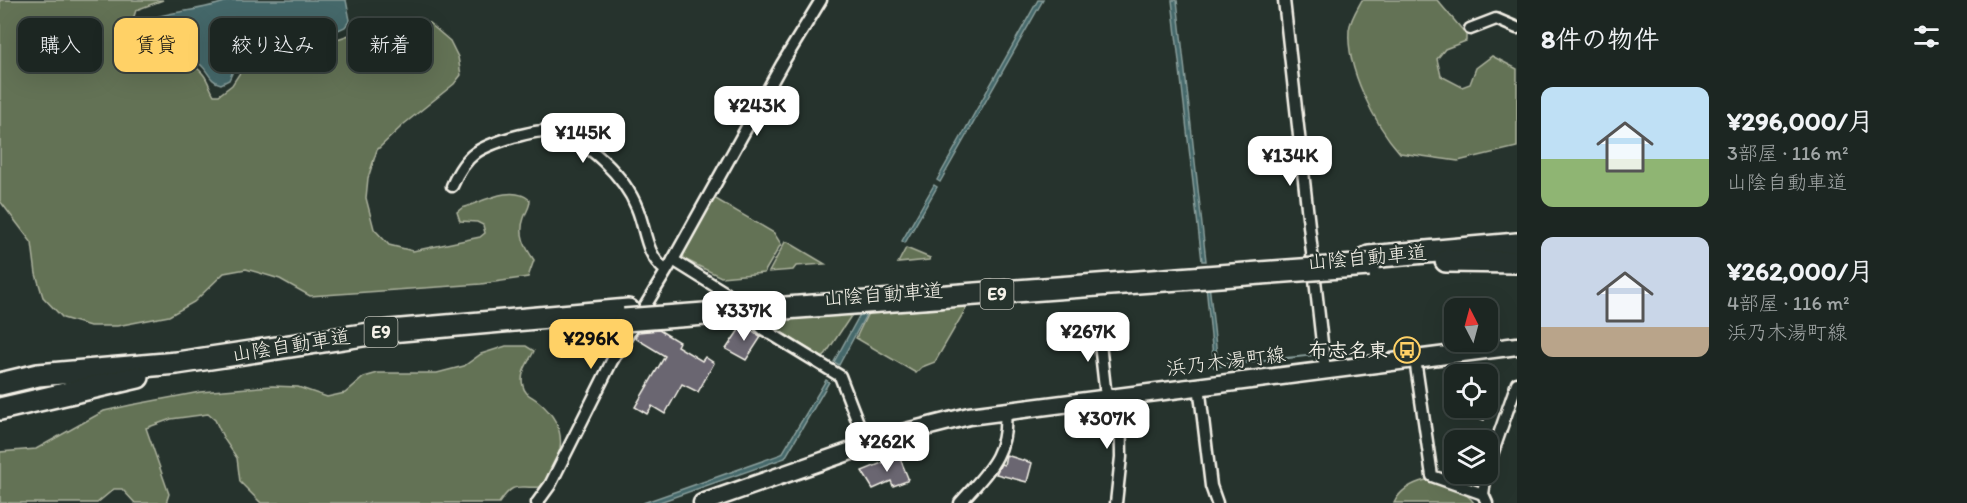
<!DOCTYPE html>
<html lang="ja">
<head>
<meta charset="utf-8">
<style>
	:root { --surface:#1c2622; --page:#252e2a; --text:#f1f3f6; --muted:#a0a5a5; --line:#3a4340; --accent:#ffd166 }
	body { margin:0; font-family:Itim,"Klee One",sans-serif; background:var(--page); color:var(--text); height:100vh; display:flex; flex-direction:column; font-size:22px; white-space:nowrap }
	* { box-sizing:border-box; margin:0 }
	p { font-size:20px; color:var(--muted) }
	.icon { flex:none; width:33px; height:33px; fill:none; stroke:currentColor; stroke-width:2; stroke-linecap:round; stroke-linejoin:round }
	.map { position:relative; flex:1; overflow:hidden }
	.drawer { display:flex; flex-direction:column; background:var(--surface); width:450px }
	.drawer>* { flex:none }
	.top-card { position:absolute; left:18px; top:18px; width:570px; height:54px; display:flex; gap:12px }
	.needle { width:39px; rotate:354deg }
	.fabs { position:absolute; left:1444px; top:298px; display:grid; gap:12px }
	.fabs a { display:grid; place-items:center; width:54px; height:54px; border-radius:12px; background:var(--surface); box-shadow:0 6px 24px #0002,0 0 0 2px var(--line); font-size:30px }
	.price { position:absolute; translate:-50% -51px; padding:0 14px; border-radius:12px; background:#fff; color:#222; font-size:20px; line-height:39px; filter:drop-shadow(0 2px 3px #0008) }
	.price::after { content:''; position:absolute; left:50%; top:36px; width:18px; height:14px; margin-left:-9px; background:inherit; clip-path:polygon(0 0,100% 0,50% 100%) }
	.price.current { background:var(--accent); color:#111 }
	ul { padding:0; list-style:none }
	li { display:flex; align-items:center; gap:18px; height:150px; padding:0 24px }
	li span { display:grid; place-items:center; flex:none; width:168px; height:120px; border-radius:12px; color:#555 }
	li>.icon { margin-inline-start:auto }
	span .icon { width:72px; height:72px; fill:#fffc; stroke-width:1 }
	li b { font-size:26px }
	h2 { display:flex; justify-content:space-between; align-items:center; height:72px; padding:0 24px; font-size:26px }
	.tag { padding:0 21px; border-radius:12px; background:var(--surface); box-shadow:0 6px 24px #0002,0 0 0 2px var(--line); font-size:21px; line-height:54px }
	.tag.current { background:var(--accent); color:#111 }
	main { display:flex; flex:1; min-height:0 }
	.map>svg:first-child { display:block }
	.green { fill:#637254; stroke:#acb29e; stroke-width:1.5 }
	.water { fill:#44686a; stroke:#8a9f9c; stroke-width:1.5 }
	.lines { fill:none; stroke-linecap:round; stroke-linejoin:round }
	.stream { stroke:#8a9f9c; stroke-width:4 }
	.building { fill:#6a6671; stroke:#f4f1e8; stroke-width:1.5 }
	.minor-casing { stroke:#f4f1e8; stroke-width:15 }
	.secondary-casing { stroke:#f4f1e8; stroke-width:21 }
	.motorway-casing { stroke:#f4f1e8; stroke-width:26 }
	.minor { stroke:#26332d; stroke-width:10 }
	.secondary { stroke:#26332d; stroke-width:16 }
	.motorway { stroke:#26332d; stroke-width:21 }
	.motorway-bridge-casing { stroke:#f4f1e8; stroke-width:26; stroke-linecap:butt }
	.motorway-bridge { stroke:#26332d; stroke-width:21 }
	.labels { text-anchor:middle; stroke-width:4.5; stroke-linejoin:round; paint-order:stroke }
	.shield { fill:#26332d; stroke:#b6b8b0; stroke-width:1.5 }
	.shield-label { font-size:18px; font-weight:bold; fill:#f4f1e8 }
	.street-label { font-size:20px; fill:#f4f1e8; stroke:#26332d }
	.poi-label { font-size:20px; font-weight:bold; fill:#f4f1e8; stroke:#26332d; text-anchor:end }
</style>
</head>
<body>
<main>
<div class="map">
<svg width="1517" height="503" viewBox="0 0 1517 503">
	<rect width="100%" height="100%" fill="#26332d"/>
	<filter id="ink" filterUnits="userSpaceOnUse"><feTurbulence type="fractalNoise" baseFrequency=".0167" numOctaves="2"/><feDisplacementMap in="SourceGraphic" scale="12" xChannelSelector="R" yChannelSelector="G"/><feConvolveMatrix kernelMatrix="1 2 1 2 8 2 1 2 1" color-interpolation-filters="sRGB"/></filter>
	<g filter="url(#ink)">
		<g class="green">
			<path d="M0,0H163L136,10L129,32C145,67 182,48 203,74C208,80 210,89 214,95H219L232,85L243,68L262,58L314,47L358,32L382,19L429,23L450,41L458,57L461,75L454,84L404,124L377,150L368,178L366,198L374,229L389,245L413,251L480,237L485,233L483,225L477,222L460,221L457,212L462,208C482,202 512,184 530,200C530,208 526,211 524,218C518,234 525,247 534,260L528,277L481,284L310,296L280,279L246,269L224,273L194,302L169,316L117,326H90L63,318L43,297L36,274L32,243L0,201Z"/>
			<path d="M1362,0H1437L1466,34V41L1445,49L1437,59L1441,76L1462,87L1470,84L1476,68L1492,56L1517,69V147L1458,161L1400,153C1375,125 1346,68 1349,30C1350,20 1357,9 1362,0Z"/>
			<path d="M714,198L774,233L781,244L764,273L721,277L684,259L683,249Z"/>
			<path d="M785,242H788L825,264L796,266L793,270L769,272Z"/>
			<path d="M906,248L930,258L929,260L898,263Z"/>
			<path d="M945,305H968L935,362L922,367L916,373L856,338L867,315L871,313L941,309Z"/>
			<path d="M855,310L823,358L765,322L764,317Z"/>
			<path d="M506,346H526L534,351C529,362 519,373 523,386C525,395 532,396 539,402C570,428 565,458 540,487C517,489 515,480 499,503H261L240,482L237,458L224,439L215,420L208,414L171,419L146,428L169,494L166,503H135L122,489H114L97,503H0V452L36,449L104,411L131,405L200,392L272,386L298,387L327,397L345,393L364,377L378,373H437L464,366L481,354Z"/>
			<path d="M1426,480C1441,482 1465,489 1474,503H1394C1400,490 1413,483 1426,480Z"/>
		</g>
		<g class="water">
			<path d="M230,0H346L350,20L345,27L292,51L268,50L234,69L229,80L221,84C209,81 209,72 201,65C185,52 164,58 147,48C142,45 138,38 134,34L137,24C165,10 198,13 230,0Z"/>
			<path d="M1038,0H1043L940,182L937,180Z"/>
			<path d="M1172,0H1177L1206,261H1202Z"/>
			<path d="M934,185L937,187L905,243L902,241Z"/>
			<path d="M1209,284L1218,364L1316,355L1214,367L1206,285Z"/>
			<path d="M863,309L868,311L839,365L834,362Z"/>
			<path d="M826,380L829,382L785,458L657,503H643L782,454Z"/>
		</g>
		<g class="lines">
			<path class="stream" d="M1329,350L1342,349"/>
		</g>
		<g class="building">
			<path d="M743,324L761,337L746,360L726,349Z"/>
			<path d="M659,330L679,342L677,346L702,361L705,357L714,363L698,392L682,384L665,414L652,406L647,414L635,407L665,356L635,338L638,332Z"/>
			<path d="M1454,408H1480L1487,410L1484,420L1454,410Z"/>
			<path d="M1006,455L1032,463L1027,482L996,474L1001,464L1004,465Z"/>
			<path d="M899,456L908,478L907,481L893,486L891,481L873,489L862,471Z"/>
		</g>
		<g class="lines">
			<g class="minor-casing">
				<g id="minor">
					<path d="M1284,0L1325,370"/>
					<path d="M1470,29L1496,19L1517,28"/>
					<path d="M452,186C466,153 480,147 513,137C526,134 541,129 554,132C587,139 625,177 637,208C646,229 645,254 665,270"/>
					<path d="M673,260L726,293L763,329L840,376L867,446"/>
					<path d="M1098,326L1106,397"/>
					<path d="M1415,359L1432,476L1483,494"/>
					<path d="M1199,385L1211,486L1217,503"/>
					<path d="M1488,466L1517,383"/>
					<path d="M1486,474L1483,494L1487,503"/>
					<path d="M537,503L550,485L612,361L673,260L782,64L821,0"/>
					<path d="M960,503C987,472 1009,455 1005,410"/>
					<path d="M1116,503L1121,457L1120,395"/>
				</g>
			</g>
			<g class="secondary-casing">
				<path id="secondary" d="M702,503L906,432L969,416L1517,346"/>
			</g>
			<g class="motorway-casing">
				<g id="motorway">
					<path d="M1369,257L1517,244"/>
					<path d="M1446,261L1517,262"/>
					<path d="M0,384L38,375L177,363L390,331L628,310"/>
					<path d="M0,409L138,377"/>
				</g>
			</g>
			<use href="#minor" class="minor"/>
			<use href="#secondary" class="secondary"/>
			<use href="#motorway" class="motorway"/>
			<g class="motorway-bridge-casing">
				<path id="motorway-bridge" d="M624,320L1369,265"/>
			</g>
			<use href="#motorway-bridge" class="motorway-bridge"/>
		</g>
	</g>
	<defs>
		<g id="bus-ring" transform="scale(1.35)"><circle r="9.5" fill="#26332d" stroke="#ffd166" stroke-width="1.5"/><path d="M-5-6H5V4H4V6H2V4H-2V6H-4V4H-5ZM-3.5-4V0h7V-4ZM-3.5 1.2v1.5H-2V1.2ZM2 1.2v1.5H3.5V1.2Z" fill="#ffd166"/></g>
	</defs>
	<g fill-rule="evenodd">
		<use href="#bus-ring" x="1407" y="350"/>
	</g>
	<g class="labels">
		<g class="shield">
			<rect x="980.5" y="279" width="33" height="30" rx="4.5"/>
			<rect x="364.5" y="317" width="33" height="30" rx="4.5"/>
		</g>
		<g class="shield-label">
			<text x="997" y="300">E9</text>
			<text x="381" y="338">E9</text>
		</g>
		<g class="street-label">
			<text transform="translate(1367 257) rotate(-5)" y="7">山陰自動車道</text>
			<text transform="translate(883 294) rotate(-4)" y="7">山陰自動車道</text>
			<text transform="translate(291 345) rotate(-9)" y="7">山陰自動車道</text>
			<text transform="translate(1226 361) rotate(-7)" y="7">浜乃木湯町線</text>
		</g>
		<g class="poi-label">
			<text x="1388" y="357">布志名東</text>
		</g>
	</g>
</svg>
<div class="fabs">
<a><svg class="needle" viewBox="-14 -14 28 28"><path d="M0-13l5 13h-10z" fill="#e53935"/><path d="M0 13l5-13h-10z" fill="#a0a5a5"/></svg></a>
<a><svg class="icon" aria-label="locate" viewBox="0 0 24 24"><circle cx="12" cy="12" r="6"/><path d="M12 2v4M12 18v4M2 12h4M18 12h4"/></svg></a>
<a><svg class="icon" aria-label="layers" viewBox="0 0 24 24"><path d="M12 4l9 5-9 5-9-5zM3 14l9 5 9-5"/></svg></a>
</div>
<b class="price" style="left:757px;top:137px">¥243K</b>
<b class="price" style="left:583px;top:164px">¥145K</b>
<b class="price" style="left:1290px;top:187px">¥134K</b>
<b class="price" style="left:744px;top:342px">¥337K</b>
<b class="price" style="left:1088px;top:363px">¥267K</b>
<b class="price current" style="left:591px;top:370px">¥296K</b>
<b class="price" style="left:1107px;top:450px">¥307K</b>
<b class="price" style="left:887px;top:473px">¥262K</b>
<div class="top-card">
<a class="tag">購入</a>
<a class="tag current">賃貸</a>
<a class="tag">絞り込み</a>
<a class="tag">新着</a>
</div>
</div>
<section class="drawer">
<h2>8件の物件<svg class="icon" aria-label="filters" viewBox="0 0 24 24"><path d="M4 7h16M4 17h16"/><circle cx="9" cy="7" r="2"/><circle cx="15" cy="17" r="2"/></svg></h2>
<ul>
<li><span style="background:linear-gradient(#bfe0f5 60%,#8fb573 0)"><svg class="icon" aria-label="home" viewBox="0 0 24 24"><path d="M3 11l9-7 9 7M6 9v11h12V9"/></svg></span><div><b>¥296,000/月</b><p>3部屋 · 116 m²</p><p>山陰自動車道</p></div></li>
<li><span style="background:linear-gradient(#c9d6e8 75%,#b9a48a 0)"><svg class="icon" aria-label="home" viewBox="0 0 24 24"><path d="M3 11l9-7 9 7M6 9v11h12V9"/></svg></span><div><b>¥262,000/月</b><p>4部屋 · 116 m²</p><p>浜乃木湯町線</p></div></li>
</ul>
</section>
</main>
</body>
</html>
